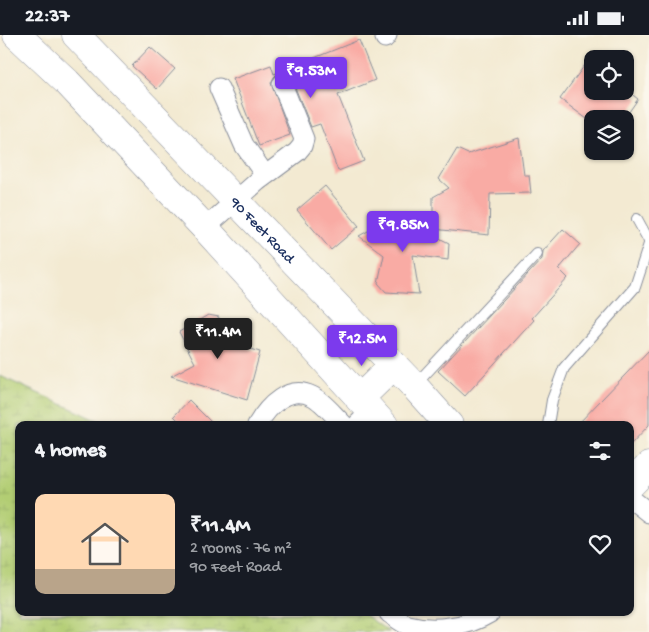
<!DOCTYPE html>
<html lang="en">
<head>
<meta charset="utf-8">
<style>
	:root { --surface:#171b24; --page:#242831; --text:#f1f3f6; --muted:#9ea1a6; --accent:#7c3aed }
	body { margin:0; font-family:"Gochi Hand",sans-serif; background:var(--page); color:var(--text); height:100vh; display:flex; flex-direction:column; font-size:19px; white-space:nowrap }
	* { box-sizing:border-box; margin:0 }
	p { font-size:16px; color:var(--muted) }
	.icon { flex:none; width:28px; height:28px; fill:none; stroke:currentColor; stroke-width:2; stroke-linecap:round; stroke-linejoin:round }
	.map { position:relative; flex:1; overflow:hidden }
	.panel { position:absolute; left:15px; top:386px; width:619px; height:195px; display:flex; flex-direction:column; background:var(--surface); border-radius:10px; box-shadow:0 1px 4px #0004 }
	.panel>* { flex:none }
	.tools { position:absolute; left:584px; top:15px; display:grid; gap:10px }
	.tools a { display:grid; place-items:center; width:50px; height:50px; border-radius:10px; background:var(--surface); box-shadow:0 1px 4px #0004; font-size:25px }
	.price { position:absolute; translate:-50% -42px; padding:0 11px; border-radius:5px; background:var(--accent); color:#fff; font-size:16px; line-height:32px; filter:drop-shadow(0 1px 2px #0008) }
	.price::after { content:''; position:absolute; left:50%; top:30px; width:15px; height:11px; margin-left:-8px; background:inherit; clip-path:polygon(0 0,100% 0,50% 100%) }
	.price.selected { background:#222; color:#fff }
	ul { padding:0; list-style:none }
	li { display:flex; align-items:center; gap:15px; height:125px; padding:0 20px }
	li span { display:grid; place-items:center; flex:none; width:140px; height:100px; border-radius:10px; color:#555 }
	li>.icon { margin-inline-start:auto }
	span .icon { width:60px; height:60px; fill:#fffc; stroke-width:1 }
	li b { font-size:21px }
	h2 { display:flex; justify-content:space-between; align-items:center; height:60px; padding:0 20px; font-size:21px }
	.status { display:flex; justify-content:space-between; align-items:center; height:35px; padding:0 25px; background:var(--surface); direction:ltr }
	.status svg { height:14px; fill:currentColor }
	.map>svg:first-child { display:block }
	.wetland { fill:url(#wetland-marsh); stroke:#667e68 }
	.building { fill:#f9aba4 }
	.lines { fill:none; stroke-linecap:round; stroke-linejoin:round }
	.lane-casing { stroke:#878c98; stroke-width:12 }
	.street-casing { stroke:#878c98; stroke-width:21 }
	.secondary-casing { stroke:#878c98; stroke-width:29 }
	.lane { stroke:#fff; stroke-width:10 }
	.street { stroke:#fff; stroke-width:19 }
	.secondary { stroke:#fff; stroke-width:28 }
	.labels { text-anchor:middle; stroke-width:4; stroke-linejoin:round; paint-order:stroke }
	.street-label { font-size:15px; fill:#1b2f5e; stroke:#fbf7ec }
</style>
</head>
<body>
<div class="status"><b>22:37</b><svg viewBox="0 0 49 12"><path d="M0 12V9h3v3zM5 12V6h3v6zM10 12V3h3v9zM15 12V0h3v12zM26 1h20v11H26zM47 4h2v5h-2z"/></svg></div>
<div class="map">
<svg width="649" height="597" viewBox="0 0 649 597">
	<defs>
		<pattern id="wetland-marsh" width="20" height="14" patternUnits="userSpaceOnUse" patternTransform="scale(1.25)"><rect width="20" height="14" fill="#b2cd73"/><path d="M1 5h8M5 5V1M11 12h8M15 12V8" fill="none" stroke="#98b066"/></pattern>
	</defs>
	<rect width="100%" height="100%" fill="#fbf7ec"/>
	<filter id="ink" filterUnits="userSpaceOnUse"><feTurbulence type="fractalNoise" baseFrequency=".02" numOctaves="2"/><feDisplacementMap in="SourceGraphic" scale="10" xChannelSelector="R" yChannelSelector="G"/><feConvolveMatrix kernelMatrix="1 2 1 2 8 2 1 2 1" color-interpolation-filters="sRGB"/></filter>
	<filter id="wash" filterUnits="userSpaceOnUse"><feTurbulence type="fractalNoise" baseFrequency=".0096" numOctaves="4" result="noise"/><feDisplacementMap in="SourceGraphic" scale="20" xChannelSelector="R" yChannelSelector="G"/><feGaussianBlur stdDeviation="1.12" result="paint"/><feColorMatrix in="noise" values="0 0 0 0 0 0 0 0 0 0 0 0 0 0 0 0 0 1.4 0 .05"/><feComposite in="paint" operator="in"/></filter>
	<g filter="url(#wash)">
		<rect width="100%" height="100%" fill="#f3ead2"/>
		<path class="wetland" d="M0,341L108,390H19V578H363L389,597H0Z"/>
		<g id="blocks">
			<g class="building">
				<path d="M359,5L375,45L338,60L364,126L338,136L320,89L311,92L292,45L289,40L283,38H278L274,42L271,48L290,100L259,111L233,44L271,30L274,39Z"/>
				<path d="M150,12L175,34L157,54L132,31Z"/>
				<path d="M587,27L592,31V56H625V54L638,64L624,84H587L560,64Z"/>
				<path d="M519,103L524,140H529L531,158L490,159L489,200L433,194V162L449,153L439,144L457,114L468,119Z"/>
				<path d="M325,151L359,191L331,215L297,175Z"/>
				<path d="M395,181L449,208L448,225L413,220L419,259L386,257L378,248L384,220L359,201Z"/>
				<path d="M563,194L580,209L559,234L568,243L532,283L534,285L465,361L438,336L542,224L543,216Z"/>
				<path d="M208,280L219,282L216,304L260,317L247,365L171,341L195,328L179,297Z"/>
				<path d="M649,315V390L630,410V390H577Z"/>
				<path d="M189,365L214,390H183L174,381Z"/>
			</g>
		</g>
	</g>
	<g filter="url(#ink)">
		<use href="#blocks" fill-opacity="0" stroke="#878c98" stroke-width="1"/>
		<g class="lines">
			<g class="lane-casing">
				<g id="lane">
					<path d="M637,184L649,206"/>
					<path d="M415,350L537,219"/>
					<path d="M548,390L552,365L564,333L635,252L649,209"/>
				</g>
			</g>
			<g class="street-casing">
				<g id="street">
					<path d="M385,3L387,0"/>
					<path d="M219,53L244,110L265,140"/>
					<path d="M205,193L258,146L297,117L302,111L304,104L282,49"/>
					<path d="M257,390C268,371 289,349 312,361C323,366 335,382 344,390"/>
					<path d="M357,390L370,377"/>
					<path d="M630,463L649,478"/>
					<path d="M389,578C395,582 402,588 408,590C434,597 467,592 490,578"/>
				</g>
			</g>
			<g class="secondary-casing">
				<g id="secondary">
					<path d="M17,0L67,47L205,193L384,390"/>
					<path id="s1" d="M76,0L414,351L449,390"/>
					<path d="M359,364L394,330"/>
					<path d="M630,450L649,431"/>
				</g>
			</g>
			<use href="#lane" class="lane"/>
			<use href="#street" class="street"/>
			<use href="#secondary" class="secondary"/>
		</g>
	</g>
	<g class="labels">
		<g class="street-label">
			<text dy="5" stroke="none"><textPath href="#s1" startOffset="270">90 Feet Road</textPath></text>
		</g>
	</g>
</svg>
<div class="tools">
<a><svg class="icon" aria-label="locate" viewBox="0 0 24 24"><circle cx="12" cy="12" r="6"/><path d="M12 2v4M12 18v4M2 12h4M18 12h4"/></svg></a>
<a><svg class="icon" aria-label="layers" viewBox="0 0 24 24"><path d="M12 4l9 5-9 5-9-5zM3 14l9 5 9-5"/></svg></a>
</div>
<b class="price" style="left:311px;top:64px">₹9.53M</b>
<b class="price" style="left:403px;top:218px">₹9.85M</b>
<b class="price selected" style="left:218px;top:325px">₹11.4M</b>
<b class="price" style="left:362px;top:332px">₹12.5M</b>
<section class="panel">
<h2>4 homes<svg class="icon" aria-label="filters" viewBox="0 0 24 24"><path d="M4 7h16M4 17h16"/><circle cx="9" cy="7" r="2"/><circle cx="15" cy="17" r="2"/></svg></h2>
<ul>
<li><span style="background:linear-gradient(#ffd9b3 75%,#b9a48a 0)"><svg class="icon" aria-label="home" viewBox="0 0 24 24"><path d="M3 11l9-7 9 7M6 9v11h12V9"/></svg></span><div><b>₹11.4M</b><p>2 rooms · 76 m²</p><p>90 Feet Road</p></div><svg class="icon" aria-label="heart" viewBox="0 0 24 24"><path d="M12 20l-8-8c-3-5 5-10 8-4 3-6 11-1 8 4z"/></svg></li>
</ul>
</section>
</div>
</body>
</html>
